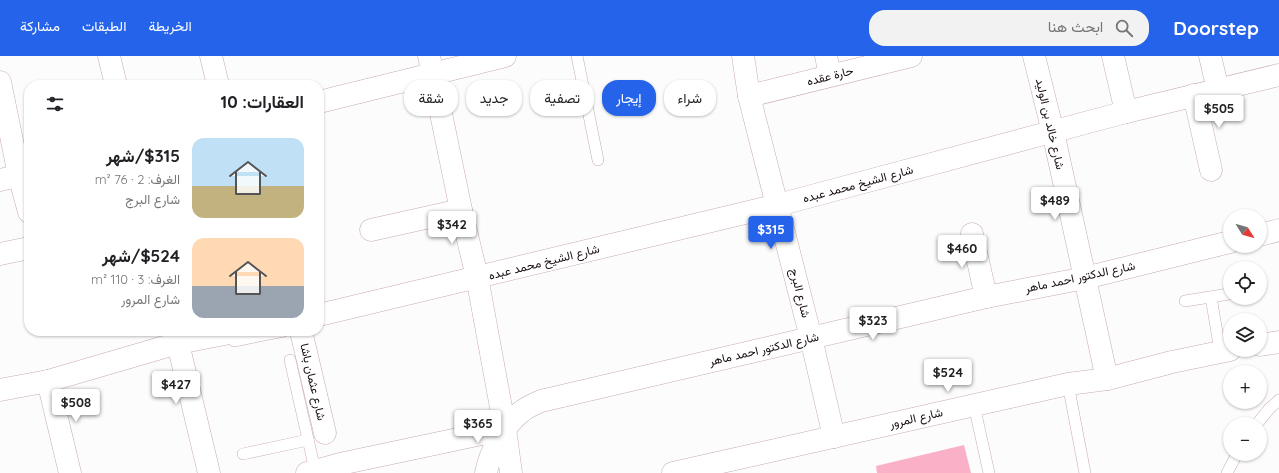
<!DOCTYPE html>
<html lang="ar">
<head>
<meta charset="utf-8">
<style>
	:root { --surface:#fff; --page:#f2f2f2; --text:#202124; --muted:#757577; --accent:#2563eb }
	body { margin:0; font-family:Quicksand,Vazirmatn,sans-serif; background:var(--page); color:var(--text); direction:rtl; height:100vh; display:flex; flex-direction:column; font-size:15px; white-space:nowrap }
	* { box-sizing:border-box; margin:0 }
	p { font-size:13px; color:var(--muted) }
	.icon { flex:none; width:22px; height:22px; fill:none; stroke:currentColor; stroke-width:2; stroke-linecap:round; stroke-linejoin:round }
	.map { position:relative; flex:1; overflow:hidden; direction:ltr }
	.details { position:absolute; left:24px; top:24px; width:300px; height:256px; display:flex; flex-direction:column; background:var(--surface); border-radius:16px; box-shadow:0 1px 3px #0004; direction:rtl }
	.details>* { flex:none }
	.top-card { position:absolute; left:336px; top:24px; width:380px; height:36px; direction:rtl; display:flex; gap:8px }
	.needle { width:26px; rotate:127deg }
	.controls { position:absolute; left:1223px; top:153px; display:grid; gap:8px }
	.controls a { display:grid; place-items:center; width:44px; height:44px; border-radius:50%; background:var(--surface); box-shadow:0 1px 3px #0004; font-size:20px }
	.price { position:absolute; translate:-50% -34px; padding:0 9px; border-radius:4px; background:#fff; color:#222; font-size:13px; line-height:26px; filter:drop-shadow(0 1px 2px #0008) }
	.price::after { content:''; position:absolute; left:50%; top:24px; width:12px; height:9px; margin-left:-6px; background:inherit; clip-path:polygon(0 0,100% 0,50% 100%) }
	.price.on { background:var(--accent); color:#fff }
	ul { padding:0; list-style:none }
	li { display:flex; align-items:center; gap:12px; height:100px; padding:0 20px }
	li span { display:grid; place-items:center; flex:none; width:112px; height:80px; border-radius:12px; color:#555 }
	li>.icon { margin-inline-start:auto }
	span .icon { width:48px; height:48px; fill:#fffc; stroke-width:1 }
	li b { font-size:17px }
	h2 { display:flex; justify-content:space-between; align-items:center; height:48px; padding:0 20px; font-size:17px }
	.tag { padding:0 14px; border-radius:16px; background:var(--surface); box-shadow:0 1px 3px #0004; font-size:14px; line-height:36px }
	.tag.on { background:var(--accent); color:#fff }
	header { display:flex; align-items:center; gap:24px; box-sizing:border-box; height:56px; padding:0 20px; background:var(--accent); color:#fff }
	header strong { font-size:19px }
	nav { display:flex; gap:22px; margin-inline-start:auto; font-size:14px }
	.search { width:280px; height:36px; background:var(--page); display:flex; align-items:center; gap:10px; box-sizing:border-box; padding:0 14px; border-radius:16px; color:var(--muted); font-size:15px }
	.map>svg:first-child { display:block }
	.green { fill:#fab0c7 }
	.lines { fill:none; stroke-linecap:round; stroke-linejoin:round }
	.service-casing { stroke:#c8aab2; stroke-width:12 }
	.minor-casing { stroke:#c8aab2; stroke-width:23 }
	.service { stroke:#fff; stroke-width:11 }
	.minor { stroke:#fff; stroke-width:22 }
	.labels { text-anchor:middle; stroke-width:3.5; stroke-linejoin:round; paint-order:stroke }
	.street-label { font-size:12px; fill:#190f12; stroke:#fff }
</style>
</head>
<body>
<header>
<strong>Doorstep</strong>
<div class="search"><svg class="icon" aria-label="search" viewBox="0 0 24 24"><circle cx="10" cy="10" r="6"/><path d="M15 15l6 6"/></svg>ابحث هنا</div>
<nav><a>الخريطة</a><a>الطبقات</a><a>مشاركة</a></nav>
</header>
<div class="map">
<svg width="1279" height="417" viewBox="0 0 1279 417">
	<rect width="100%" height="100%" fill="#fcfcfc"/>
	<path class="green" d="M964,389L971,417H877L876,410Z"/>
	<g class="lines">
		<g class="service-casing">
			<g id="service">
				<path d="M577,0L598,104"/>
				<path d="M1211,241L1220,295"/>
				<path d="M1185,245L1229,238"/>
				<path d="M234,285L284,275"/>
				<path d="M290,304L315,414"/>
				<path d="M1068,328L1085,417"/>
				<path d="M974,349L989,417"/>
				<path d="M1257,368L1269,353L1279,344"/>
				<path d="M243,398L308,384"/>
				<path d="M1227,417L1237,398"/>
			</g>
		</g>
		<g class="minor-casing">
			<g id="minor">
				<path d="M109,0L116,29"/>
				<path d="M211,0L218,29"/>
				<path d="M429,0L461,154L477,221L505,373L511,417"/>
				<path d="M743,0L749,40L811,282L834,381"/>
				<path d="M826,0L830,19"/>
				<path d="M1034,0L1053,76L1107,323"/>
				<path d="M1113,0L1126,56"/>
				<path d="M1210,0L1218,34"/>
				<path d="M0,26L19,119L29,156"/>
				<path d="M1194,39L1211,114"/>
				<path d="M749,40L911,0"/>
				<path d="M319,46L505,0"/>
				<path d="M0,124L29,117"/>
				<path d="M371,174L461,154"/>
				<path d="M972,178L986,241"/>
				<path d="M1260,179L1279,174"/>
				<path d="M0,198L29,192"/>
				<path d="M319,259L778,149L1126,56L1279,19"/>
				<path d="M175,275L209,417"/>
				<path d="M301,275L325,377"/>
				<path d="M1260,289L1279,286"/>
				<path d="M48,325L70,417"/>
				<path d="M0,334L48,325L178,287L240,275"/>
				<path d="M307,417L340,408L505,373"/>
				<path d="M486,417C490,396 504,369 521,356C527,351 534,348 541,345L986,241L1085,222L1230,186"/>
				<path d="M673,417L1068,328L1107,323L1172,306L1230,294"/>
			</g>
		</g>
		<use href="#service" class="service"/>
		<use href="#minor" class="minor"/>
	</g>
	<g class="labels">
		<g class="street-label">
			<text transform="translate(830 20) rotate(-14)" y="4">حارة عقده</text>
			<text transform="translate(1050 68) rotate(77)" y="4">شارع خالد بن الوليد</text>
			<text transform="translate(858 128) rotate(-15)" y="4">شارع الشيخ محمد عبده</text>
			<text transform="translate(544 206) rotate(-14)" y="4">شارع الشيخ محمد عبده</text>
			<text transform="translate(1080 221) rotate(-12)" y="4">شارع الدكتور احمد ماهر</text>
			<text transform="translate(800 237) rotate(76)" y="4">شارع البرج</text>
			<text transform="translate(764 293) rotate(-13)" y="4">شارع الدكتور احمد ماهر</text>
			<text transform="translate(313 326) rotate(77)" y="4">شارع عثمان باشا</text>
			<text transform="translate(916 362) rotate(-13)" y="4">شارع المرور</text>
		</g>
	</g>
</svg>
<div class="controls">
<a><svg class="needle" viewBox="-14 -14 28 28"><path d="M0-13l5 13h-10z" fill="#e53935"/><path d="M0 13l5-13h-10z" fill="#757577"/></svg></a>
<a><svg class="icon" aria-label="locate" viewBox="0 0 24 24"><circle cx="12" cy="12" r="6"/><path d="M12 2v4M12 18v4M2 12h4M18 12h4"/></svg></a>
<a><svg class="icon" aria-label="layers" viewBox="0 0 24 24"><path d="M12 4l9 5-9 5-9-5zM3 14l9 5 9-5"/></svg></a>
<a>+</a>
<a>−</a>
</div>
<b class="price" style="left:1219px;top:73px">$505</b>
<b class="price" style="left:1055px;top:165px">$489</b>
<b class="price" style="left:452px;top:189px">$342</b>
<b class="price on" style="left:771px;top:194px">$315</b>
<b class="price" style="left:962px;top:213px">$460</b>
<b class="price" style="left:873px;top:285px">$323</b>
<b class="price" style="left:948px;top:337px">$524</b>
<b class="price" style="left:176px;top:349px">$427</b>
<b class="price" style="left:76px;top:367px">$508</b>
<b class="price" style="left:478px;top:388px">$365</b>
<div class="top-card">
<a class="tag">شراء</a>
<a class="tag on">إيجار</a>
<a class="tag">تصفية</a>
<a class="tag">جديد</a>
<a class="tag">شقة</a>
</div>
<section class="details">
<h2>العقارات: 10<svg class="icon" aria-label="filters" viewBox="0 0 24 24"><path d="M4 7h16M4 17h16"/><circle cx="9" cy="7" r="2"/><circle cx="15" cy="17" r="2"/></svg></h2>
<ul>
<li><span style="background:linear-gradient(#bfe0f5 60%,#c2b280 0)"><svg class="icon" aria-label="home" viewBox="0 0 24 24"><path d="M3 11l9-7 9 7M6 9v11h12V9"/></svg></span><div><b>$315/شهر</b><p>الغرف: 2 · 76 m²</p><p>شارع البرج</p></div></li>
<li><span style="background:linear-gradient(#ffd9b3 60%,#9aa5b1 0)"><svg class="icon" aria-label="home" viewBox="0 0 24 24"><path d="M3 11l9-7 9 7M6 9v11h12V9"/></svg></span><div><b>$524/شهر</b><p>الغرف: 3 · 110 m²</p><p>شارع المرور</p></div></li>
</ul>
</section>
</div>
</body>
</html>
